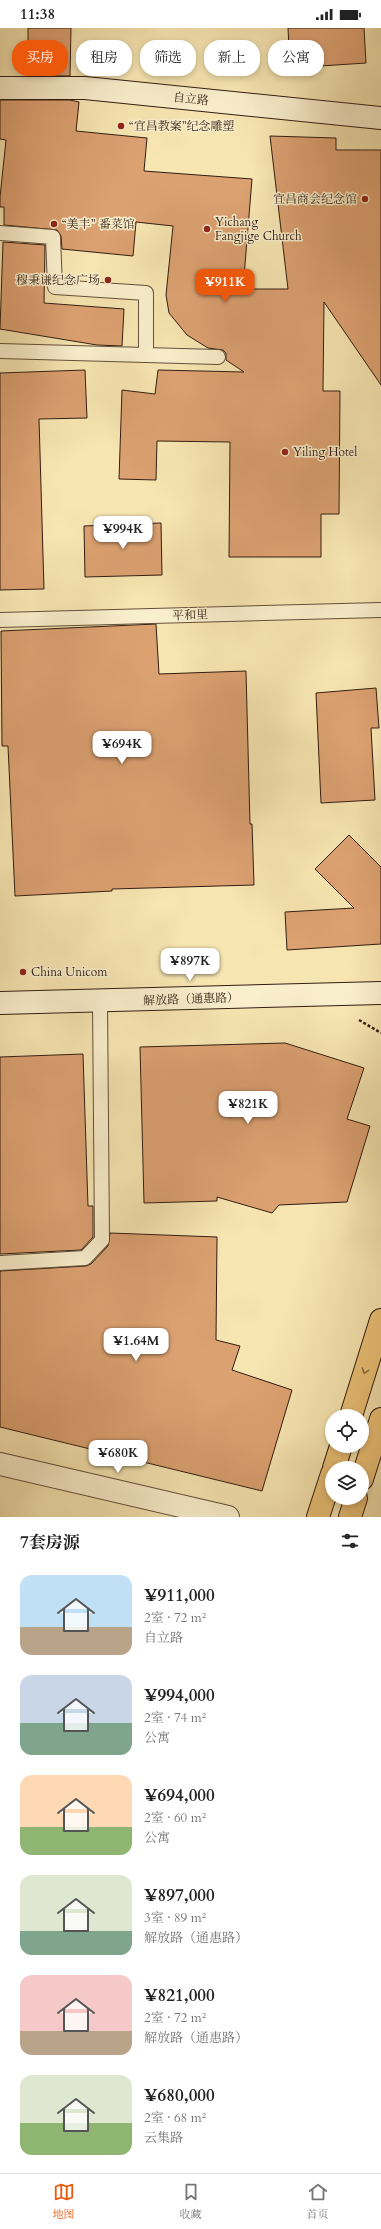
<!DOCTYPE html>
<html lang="zh">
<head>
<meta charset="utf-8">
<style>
	:root { --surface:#fff; --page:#f6f6f6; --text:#222; --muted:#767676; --line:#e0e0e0; --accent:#ea580c }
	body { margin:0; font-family:Cardo,"Noto Serif SC",serif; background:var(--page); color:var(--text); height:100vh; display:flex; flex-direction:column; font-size:15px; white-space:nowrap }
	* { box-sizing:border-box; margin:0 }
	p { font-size:13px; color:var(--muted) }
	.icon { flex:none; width:22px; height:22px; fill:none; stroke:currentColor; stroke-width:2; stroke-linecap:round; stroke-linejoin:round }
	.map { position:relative; height:1489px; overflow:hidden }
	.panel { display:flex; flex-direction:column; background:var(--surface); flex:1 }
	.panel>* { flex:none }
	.top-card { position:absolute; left:12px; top:12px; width:357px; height:36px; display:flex; gap:8px }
	.buttons { position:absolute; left:325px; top:1381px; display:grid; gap:8px }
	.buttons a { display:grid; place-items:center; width:44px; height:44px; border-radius:50%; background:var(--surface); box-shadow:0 2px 6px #0003; font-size:20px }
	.price { position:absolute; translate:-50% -34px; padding:0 9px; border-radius:8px; background:#fff; color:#222; font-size:13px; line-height:26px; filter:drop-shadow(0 1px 2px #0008) }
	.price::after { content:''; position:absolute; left:50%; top:24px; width:12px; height:9px; margin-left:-6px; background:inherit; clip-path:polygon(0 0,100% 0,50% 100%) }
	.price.on { background:var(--accent); color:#fff }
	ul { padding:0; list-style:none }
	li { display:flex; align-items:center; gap:12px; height:100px; padding:0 20px }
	li span { display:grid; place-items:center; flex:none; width:112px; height:80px; border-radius:12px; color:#555 }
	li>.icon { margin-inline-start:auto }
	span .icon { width:48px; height:48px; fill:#fffc; stroke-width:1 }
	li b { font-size:17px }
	h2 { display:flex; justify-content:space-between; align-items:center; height:48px; padding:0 20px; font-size:17px }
	.pill { padding:0 14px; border-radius:16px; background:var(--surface); box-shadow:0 2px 6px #0003; font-size:14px; line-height:36px }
	.pill.on { background:var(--accent); color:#fff }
	.status { display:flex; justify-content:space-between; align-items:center; height:28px; padding:0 20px; background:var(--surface); direction:ltr }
	.status svg { height:11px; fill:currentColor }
	.dock { display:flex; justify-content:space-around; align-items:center; height:56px; border-top:1px solid var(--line); background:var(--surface); font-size:11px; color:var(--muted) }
	.dock a { display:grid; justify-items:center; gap:2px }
	.dock .on { color:var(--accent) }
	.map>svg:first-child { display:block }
	.building { fill:#dca171; stroke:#321d12 }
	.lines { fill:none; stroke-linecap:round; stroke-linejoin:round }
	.lane-casing { stroke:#634f3a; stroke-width:16 }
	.street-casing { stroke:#634f3a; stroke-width:24 }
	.secondary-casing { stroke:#321d12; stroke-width:24 }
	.primary-casing { stroke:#321d12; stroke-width:24 }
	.path { stroke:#321d12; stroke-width:2.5; stroke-dasharray:3 2; stroke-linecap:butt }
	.lane { stroke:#faefcd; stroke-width:14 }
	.street { stroke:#faefcd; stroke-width:22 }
	.secondary { stroke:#faefcd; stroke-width:22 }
	.primary { stroke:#ecc379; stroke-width:22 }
	.oneway { stroke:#8f7046 }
	.poi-dot { fill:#8f2418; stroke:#faefcd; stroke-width:1.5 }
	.labels { text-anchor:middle; stroke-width:3; stroke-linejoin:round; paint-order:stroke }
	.street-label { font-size:12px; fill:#321d12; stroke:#faefcd }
	.poi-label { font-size:12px; fill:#321d12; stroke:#faefcd; text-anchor:start }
</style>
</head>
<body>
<div class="status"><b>11:38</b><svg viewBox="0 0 49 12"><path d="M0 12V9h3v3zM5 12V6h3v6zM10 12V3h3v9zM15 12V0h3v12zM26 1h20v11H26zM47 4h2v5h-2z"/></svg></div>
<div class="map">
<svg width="381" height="1489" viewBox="0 0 381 1489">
	<rect width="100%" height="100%" fill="#f7e6b2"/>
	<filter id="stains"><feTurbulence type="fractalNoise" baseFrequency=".005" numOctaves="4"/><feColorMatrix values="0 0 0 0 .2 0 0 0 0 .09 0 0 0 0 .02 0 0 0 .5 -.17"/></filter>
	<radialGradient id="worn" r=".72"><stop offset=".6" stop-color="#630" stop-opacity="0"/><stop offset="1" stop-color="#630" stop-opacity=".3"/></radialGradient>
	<g class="building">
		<path d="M28,0H71L70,48H28Z"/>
		<path d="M288,0H364L366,35L290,40Z"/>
		<path d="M0,72H70L79,74L76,103L147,110L144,143L252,151L243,261H288L270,108L336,110V122H381V357L324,274L323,363H340L339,486H321V529H229L230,414L157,413L156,452L119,451L122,362L155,366L158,342L244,344L226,332V325L223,322L208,320L187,307L169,285L166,267L173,198L136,194L133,228L62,221L61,208L57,202L4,197V179H0V169L6,112L0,111Z"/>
		<path d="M3,214L45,217L44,275L124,281L122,318L97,317L0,301Z"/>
		<path d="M85,342L87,390L39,391L44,561L0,562V345Z"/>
		<path d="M161,495L162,547L85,549L84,498Z"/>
		<path d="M156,596L159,646L246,643L250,796H252L254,857L112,861V863L15,868L8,718H2L1,603Z"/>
		<path d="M376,660L379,700H371L375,772L321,775L316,665Z"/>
		<path d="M349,807L381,839V916L287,922L285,884L354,880L315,841Z"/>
		<path d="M285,1015L364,1040L347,1091L370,1098L347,1174L279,1177L272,1185L217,1169V1173L144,1175L140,1019Z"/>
		<path d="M83,1026L88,1178H93V1209L81,1222L0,1226V1029Z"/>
		<path d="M110,1205L217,1209L216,1312L240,1318L232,1342L292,1362L262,1463L0,1399V1243L86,1238L91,1236L108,1218Z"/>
	</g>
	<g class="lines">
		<g class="lane-casing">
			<g id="lane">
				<path d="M0,205L53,209L55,259L146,265V327"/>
				<path d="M0,323L218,329"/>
				<path d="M0,592L381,582"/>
				<path d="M0,1235L85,1230L102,1212L100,974"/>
			</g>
		</g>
		<g class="street-casing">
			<path id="street" d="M0,1436L228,1489"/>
		</g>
		<g class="secondary-casing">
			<g id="secondary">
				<path d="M0,60H85L381,90"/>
				<path d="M0,975L381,965"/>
			</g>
		</g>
		<g class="primary-casing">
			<g id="primary">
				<path d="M351,1388L381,1292"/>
				<path d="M334,1440L341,1418"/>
				<path d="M362,1451L381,1391"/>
				<path d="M318,1489L332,1446"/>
				<path d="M350,1489L356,1470"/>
			</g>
		</g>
		<path class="path" d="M359,992L381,1005"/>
		<use href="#lane" class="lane"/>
		<use href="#street" class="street"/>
		<use href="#secondary" class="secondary"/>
		<use href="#primary" class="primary"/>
	</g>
	<defs><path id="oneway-chevron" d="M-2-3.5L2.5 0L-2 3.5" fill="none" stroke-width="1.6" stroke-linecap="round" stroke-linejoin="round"/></defs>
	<use class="oneway" href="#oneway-chevron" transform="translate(365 1343) rotate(108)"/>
	<g class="poi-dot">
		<circle cx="121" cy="98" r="4"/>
		<circle cx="365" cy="171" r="4"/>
		<circle cx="54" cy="196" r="4"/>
		<circle cx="207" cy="201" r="4"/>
		<circle cx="108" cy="252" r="4"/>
		<circle cx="285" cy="424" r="4"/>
		<circle cx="23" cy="944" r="4"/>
	</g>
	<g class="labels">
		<g class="street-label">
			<text transform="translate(191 71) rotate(6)" y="4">自立路</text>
			<text transform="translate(190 587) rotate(-2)" y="4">平和里</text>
			<text transform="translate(191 971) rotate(-2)" y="4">解放路（通惠路）</text>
		</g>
		<g class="poi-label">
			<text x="129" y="102">“宜昌教案”纪念雕塑</text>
			<text x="357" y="175" text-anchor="end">宜昌商会纪念馆</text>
			<text x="215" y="198">Yichang<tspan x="215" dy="14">Fangjige Church</tspan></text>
			<text x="62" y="200">“美丰” 番菜馆</text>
			<text x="100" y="256" text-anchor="end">穆秉谦纪念广场</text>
			<text x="293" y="428">Yiling Hotel</text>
			<text x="31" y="948">China Unicom</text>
		</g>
	</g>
	<rect width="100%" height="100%" filter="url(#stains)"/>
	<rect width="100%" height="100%" fill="url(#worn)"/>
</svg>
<div class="buttons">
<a><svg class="icon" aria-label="locate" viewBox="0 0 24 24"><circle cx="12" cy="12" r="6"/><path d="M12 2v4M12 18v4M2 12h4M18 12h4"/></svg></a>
<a><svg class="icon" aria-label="layers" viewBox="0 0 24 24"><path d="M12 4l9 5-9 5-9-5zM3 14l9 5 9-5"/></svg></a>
</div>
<b class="price on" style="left:225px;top:275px">¥911K</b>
<b class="price" style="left:123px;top:522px">¥994K</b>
<b class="price" style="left:122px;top:737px">¥694K</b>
<b class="price" style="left:190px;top:954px">¥897K</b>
<b class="price" style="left:248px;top:1097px">¥821K</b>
<b class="price" style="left:136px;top:1334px">¥1.64M</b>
<b class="price" style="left:118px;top:1446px">¥680K</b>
<div class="top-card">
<a class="pill on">买房</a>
<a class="pill">租房</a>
<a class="pill">筛选</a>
<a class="pill">新上</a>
<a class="pill">公寓</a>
</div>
</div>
<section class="panel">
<h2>7套房源<svg class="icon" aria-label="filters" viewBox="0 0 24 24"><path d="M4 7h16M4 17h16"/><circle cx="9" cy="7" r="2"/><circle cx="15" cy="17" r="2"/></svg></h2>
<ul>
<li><span style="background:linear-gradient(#bfe0f5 65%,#b9a48a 0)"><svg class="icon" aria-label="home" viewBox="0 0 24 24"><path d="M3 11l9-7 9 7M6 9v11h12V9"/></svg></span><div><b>¥911,000</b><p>2室 · 72 m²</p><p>自立路</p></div></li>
<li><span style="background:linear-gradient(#c9d6e8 60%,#7fa58c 0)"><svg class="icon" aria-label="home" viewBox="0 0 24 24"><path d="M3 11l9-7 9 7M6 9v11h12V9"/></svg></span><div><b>¥994,000</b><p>2室 · 74 m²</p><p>公寓</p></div></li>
<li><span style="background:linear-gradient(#ffd9b3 65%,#8fb573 0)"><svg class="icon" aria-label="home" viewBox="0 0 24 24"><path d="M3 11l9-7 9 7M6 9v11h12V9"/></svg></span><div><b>¥694,000</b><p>2室 · 60 m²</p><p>公寓</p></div></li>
<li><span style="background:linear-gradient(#dfe7d0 70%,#7fa58c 0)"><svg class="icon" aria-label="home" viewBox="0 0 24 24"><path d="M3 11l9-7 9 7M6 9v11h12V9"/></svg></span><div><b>¥897,000</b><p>3室 · 89 m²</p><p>解放路（通惠路）</p></div></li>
<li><span style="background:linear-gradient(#f6c9c9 70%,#b9a48a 0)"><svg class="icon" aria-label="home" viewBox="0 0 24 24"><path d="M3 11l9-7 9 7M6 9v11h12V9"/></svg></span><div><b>¥821,000</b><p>2室 · 72 m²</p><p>解放路（通惠路）</p></div></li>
<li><span style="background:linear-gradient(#dfe7d0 60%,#8fb573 0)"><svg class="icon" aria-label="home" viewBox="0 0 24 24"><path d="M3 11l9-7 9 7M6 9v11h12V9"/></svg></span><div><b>¥680,000</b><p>2室 · 68 m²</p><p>云集路</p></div></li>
</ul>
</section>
<nav class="dock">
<a class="on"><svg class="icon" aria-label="map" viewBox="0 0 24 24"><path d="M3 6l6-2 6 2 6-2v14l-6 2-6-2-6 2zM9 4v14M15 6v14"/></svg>地图</a>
<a><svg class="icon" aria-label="saved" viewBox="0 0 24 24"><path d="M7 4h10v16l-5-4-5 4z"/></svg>收藏</a>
<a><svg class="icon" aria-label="home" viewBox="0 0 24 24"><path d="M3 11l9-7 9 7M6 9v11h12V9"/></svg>首页</a>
</nav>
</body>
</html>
